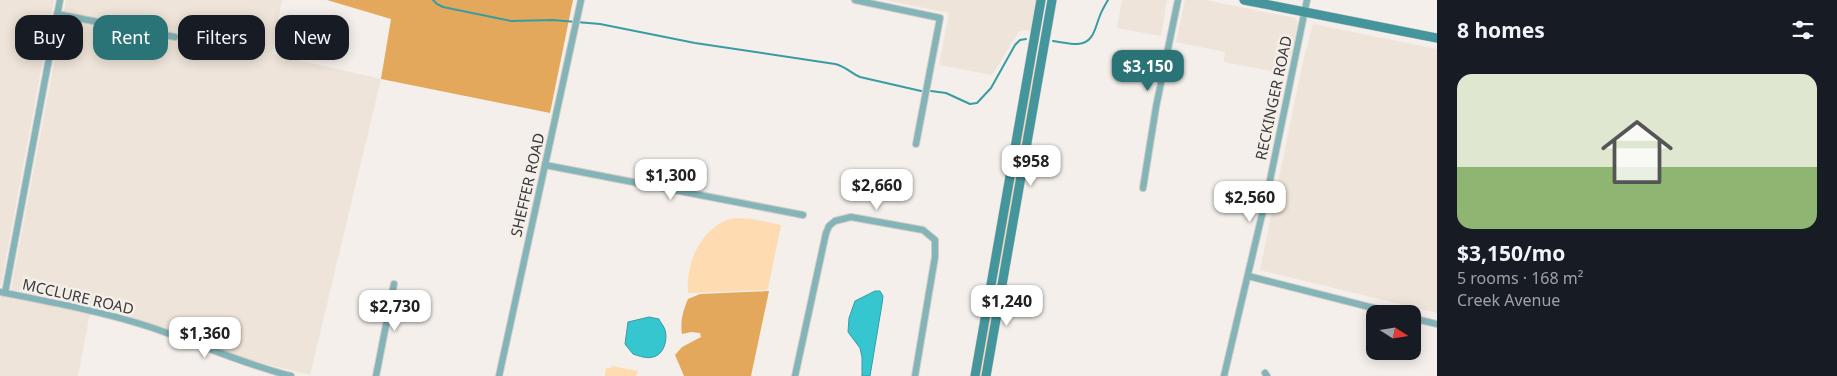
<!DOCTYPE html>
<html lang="en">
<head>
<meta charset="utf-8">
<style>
	:root { --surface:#171b24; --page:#20242c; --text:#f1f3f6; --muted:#9ea1a6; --line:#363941; --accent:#2a7478 }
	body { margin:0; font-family:"Noto Sans",sans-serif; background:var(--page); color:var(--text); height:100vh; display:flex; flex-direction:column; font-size:19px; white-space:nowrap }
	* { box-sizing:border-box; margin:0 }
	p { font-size:16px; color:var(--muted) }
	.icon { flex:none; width:28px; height:28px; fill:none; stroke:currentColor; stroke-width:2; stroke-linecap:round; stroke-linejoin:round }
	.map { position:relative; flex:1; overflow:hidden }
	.details { display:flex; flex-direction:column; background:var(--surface); width:400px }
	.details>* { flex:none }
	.hud { position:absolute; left:15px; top:15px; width:475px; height:45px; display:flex; gap:10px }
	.needle { width:32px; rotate:102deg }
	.buttons { position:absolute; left:1366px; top:305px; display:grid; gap:10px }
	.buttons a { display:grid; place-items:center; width:55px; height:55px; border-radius:10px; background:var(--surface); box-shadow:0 2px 12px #0003; font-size:25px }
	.price { position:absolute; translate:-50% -42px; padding:0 11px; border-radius:10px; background:#fff; color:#222; font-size:16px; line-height:32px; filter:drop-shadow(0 1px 2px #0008) }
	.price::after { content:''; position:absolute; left:50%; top:30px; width:15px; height:11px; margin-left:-8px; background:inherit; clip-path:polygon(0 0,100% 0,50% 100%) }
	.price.selected { background:var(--accent); color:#fff }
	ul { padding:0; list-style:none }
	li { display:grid; align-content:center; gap:10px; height:265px; padding:0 20px }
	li+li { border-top:1px solid var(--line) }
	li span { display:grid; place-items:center; height:155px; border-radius:15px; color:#555 }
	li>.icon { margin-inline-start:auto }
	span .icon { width:90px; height:90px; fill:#fffc; stroke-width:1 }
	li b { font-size:21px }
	h2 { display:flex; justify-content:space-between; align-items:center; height:60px; padding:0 20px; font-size:21px }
	.pill { padding:0 18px; border-radius:15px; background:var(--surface); box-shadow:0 2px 12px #0003; font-size:18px; line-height:45px }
	.pill.selected { background:var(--accent); color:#fff }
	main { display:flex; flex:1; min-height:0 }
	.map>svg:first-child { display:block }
	.built { fill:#eee4d9 }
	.green { fill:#ffdbb2 }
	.forest { fill:#e4a85c }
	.water { fill:#36c6cf; stroke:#389ca2 }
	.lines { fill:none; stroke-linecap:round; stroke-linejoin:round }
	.stream { stroke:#389ca2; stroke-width:2 }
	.minor-casing { stroke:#cfcbc6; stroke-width:8 }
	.secondary-casing { stroke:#cfcbc6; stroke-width:10 }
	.minor { stroke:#83b4b8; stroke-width:6 }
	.secondary { stroke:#44969c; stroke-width:9 }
	.labels { text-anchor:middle; stroke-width:5; stroke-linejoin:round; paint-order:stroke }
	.street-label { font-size:15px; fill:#3c3a38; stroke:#f4efea }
</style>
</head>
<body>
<main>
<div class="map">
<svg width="1437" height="376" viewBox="0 0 1437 376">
	<rect width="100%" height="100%" fill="#f4efea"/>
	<g class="built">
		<path d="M0,0H54L1,285H0Z"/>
		<path d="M66,0H282L272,54L381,79L310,375L218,352L117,311L11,289Z"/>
		<path d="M885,0H1037L1031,30L1019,31L992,75L939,65L949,13Z"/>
		<path d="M1122,0H1167L1161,36L1117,28Z"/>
		<path d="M1185,0H1205L1295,18L1298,23L1286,74L1224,62L1225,52L1176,42Z"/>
		<path d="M1313,24L1437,49V313L1260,270L1302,66Z"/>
		<path d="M0,296L90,313L78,376H0Z"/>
	</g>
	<g class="green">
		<path d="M1036,54L1033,92L1002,264H1000L999,262Z"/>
		<path d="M734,218L752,219L781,225L768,288L766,290L688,293C685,263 702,225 734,218Z"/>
		<path d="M995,285L998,286L983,376H979Z"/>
		<path d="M612,366L638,371L636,376H605L606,368H611Z"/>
	</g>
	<g class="forest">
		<path d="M327,0H573L550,113L381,79L391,19Z"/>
		<path d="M769,291L751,376H684L675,355L682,347L701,337L700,333L691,332L682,334C680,321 683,311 688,299L700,294Z"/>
	</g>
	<g class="water">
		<path d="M875,291H880L883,296L882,304L870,376H862V357L860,348L848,332L849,318L855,301Z"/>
		<path d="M649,317L659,319C660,322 664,326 665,330C668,339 664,355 653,357C647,359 639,356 633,354L625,344L628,322Z"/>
	</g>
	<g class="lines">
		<g class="stream">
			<path d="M433,0L437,4L443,7L511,21L553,20L600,24L695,43L835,64C847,67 850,73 860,77L921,91"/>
			<path d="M1053,41C1061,42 1069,44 1078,44C1093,43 1095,29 1099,18C1101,12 1105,5 1108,0"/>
			<path d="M931,91L946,93L970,104L977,103L991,88L1015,45L1020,40L1026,39"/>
		</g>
		<g class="minor-casing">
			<g id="minor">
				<path d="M855,0L940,18L916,144"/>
				<path d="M57,14L175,37"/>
				<path d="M545,165L803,215"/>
				<path d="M1143,188L1156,107L1178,0"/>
				<path d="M1248,276L1397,314"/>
				<path d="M0,292C50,302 101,311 150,327C197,343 243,364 291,376"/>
				<path d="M5,293L60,0"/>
				<path d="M1412,318L1437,324"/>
				<path d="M1265,373L1267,376"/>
				<path d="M376,376L394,284"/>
				<path d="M499,376L581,0"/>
				<path d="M795,376L826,233L829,226L835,221L851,217L923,230L935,240V257L915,376"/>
				<path d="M1224,376L1269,185L1307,0"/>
			</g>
		</g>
		<g class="secondary-casing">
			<g id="secondary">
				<path d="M1244,0L1437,38"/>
				<path d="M975,376L1041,0"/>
				<path d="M986,376L1052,0"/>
			</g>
		</g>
		<use href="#minor" class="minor"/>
		<use href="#secondary" class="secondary"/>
	</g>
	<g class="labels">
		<g class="street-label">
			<text transform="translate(1274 98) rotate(-78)" y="5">RECKINGER ROAD</text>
			<text transform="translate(528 185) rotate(-77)" y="5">SHEFFER ROAD</text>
			<text transform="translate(78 297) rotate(13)" y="5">MCCLURE ROAD</text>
		</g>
	</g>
</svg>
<div class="buttons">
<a><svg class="needle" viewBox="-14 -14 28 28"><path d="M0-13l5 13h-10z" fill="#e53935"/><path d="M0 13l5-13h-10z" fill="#9ea1a6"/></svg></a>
</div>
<b class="price selected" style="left:1148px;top:92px">$3,150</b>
<b class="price" style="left:1031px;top:187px">$958</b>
<b class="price" style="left:671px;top:201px">$1,300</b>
<b class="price" style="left:877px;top:211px">$2,660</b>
<b class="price" style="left:1250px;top:223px">$2,560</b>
<b class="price" style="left:1007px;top:327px">$1,240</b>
<b class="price" style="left:395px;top:332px">$2,730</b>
<b class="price" style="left:205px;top:359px">$1,360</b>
<div class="hud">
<a class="pill">Buy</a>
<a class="pill selected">Rent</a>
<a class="pill">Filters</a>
<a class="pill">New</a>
</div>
</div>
<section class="details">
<h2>8 homes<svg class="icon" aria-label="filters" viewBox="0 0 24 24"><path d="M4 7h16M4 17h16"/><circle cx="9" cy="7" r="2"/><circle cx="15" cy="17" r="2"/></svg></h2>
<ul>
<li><span style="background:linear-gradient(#dfe7d0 60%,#8fb573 0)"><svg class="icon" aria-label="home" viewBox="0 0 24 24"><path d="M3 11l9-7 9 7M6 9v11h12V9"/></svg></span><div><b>$3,150/mo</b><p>5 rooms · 168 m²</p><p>Creek Avenue</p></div></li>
</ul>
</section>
</main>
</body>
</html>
